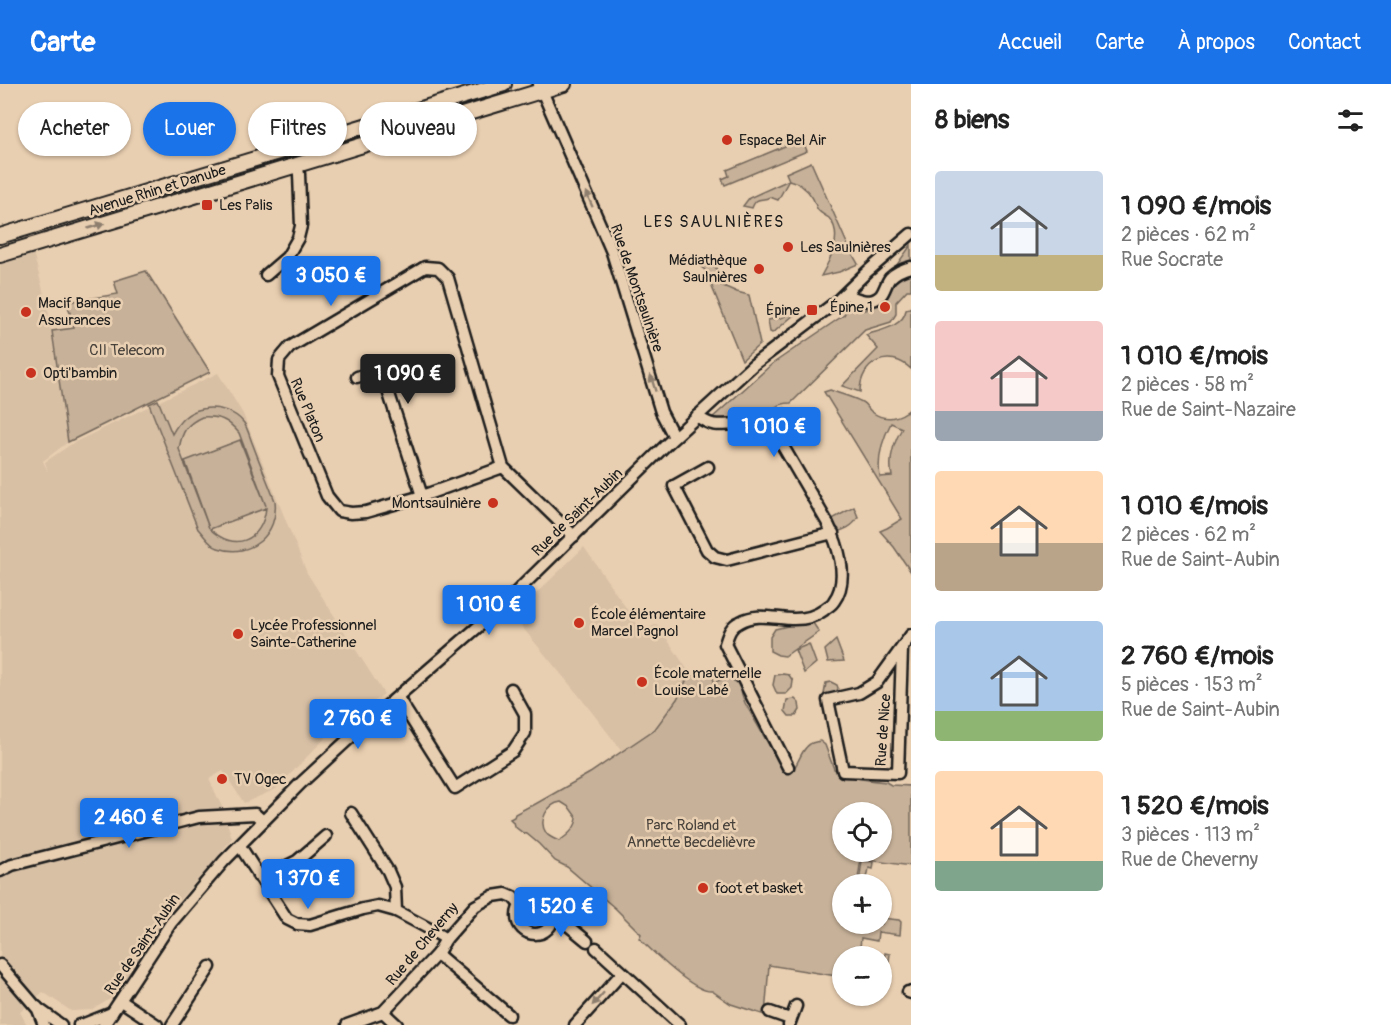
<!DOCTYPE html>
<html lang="fr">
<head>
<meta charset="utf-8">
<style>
	:root { --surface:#fff; --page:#f6f6f6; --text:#222; --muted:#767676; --accent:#1a73e8 }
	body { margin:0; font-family:Pangolin,sans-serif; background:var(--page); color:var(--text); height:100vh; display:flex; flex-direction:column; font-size:22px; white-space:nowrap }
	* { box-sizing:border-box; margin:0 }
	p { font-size:20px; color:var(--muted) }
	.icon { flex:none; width:33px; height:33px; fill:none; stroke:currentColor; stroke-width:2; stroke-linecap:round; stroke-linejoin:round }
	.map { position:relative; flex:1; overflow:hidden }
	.panel { display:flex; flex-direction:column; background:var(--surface); width:480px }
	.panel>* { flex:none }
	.hud { position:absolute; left:18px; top:18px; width:570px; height:54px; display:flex; gap:12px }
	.buttons { position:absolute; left:832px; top:718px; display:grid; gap:12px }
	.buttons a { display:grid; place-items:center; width:60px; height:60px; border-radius:50%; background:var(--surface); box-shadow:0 2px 4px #0004; font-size:30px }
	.price { position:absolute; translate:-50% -51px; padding:0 14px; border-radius:6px; background:var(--accent); color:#fff; font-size:20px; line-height:39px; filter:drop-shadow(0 2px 3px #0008) }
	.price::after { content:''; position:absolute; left:50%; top:36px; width:18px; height:14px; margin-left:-9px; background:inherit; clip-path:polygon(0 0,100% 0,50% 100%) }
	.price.current { background:#222; color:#fff }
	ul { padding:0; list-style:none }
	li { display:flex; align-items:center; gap:18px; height:150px; padding:0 24px }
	li span { display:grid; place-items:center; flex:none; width:168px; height:120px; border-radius:6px; color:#555 }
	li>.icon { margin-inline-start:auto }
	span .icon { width:72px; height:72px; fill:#fffc; stroke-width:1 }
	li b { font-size:26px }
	h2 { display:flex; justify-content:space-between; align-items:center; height:72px; padding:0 24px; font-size:26px }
	.pill { padding:0 21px; border-radius:27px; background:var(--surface); box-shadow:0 2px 4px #0004; font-size:21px; line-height:54px }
	.pill.current { background:var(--accent); color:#fff }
	header { display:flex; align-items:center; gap:36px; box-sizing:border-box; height:84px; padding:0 30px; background:var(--accent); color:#fff }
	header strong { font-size:28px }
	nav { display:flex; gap:33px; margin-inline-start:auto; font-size:21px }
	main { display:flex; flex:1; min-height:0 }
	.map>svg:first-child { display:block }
	.built { fill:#d8c0a5 }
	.green { fill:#c7b199; stroke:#72665a; stroke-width:1.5; fill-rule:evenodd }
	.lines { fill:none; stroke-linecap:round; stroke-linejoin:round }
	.minor-casing { stroke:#1c1c1c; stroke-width:15 }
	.major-casing { stroke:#1c1c1c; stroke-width:18 }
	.minor { stroke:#e9cfb1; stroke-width:10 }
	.major { stroke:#e9cfb1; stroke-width:14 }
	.oneway { fill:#8d7e6e }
	.poi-dot { fill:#c8321e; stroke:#e9cfb1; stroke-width:2 }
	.labels { text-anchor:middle; stroke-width:5; stroke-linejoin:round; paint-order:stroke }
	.poi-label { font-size:15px; fill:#1c1c1c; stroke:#e9cfb1; text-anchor:start }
	.street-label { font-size:15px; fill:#1c1c1c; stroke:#e9cfb1 }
	.park-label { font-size:15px; fill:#47413b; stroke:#e9cfb1 }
	.neighbourhood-label { font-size:16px; letter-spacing:1.5px; fill:#1c1c1c; stroke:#e9cfb1 }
</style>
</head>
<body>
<header>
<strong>Carte</strong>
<nav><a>Accueil</a><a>Carte</a><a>À propos</a><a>Contact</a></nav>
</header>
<main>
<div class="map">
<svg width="911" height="941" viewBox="0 0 911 941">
	<rect width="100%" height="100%" fill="#e9cfb1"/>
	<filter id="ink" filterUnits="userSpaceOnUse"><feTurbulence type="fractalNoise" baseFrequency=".0167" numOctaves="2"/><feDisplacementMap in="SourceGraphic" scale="12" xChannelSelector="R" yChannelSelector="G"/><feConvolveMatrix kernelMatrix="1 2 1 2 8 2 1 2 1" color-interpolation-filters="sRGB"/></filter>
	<g filter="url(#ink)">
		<g class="built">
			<path d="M33,168L48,225L68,358L43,377L48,388L45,378L73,359L218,289L243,330L307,489L384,610L332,647L276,705L244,719L223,687L209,695L222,723L232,754L212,780L168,828L128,892L110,915L92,926L71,927L43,908L20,928L27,941H0V179Z"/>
			<path d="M584,463L642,547L657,540L705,612L622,667L580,613L513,532Z"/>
		</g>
		<g class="green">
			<path d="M802,55L807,67L725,101L722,95L729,92L727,86Z"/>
			<path d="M811,78L849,164L858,180L839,188L821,192C830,176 844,151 829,134C825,131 821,130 818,126C815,122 815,117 812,113C807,105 798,98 789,96L778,116L770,113C762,118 757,111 752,124L743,122L749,114L789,96L786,89Z"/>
			<path d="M911,161V206H907L896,218V230L891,238L865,246L791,319C777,319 770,325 766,339C749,336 733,331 717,337L711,335L772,280L844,231L846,227L855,225L866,226L874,221L894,188L896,182Z"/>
			<path d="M713,178L721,195V201L737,208L749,211L760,260L742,276L705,186L701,183Z"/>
			<path d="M146,187L210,288L68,358L52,247L74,244L67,218L118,210L114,197Z"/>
			<path d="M911,223V285C889,264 860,278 860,308L842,302L878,265L866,251C880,246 903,243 906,226Z"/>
			<path d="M802,224L774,248L772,249L770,248L768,236L781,234Z"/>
			<path d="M830,306C840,310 853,313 862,318C866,320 868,325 872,328C885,338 900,334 911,324V488L894,463L880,447L887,444L902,435L824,308ZM891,339L902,344C894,358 888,375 892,392L880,393C877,374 882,356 891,339Z"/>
			<path d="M158,316L172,350C179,337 187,328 202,325C217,322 235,327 244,339C248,345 250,354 253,361C260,380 268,398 275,417C279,450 251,475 218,464C210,462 204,451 198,445L149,320ZM202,333C220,332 228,336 239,349L266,422L240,356L185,377L209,444L179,365C182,348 186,340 202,333ZM266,424C262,458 234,468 210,445Z"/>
			<path d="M784,324L792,326L798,331L774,347C765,337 774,328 784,324Z"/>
			<path d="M854,423L858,433C853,443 844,446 833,449L827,438Z"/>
			<path d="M813,539L819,548L785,572L778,571L770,567V553L775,545L792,541Z"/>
			<path d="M836,556L844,577L828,578L825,566Z"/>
			<path d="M809,560L816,579L804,589L795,566Z"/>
			<path d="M704,587C712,589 713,591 714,598L728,594L738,599L745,619L782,684L790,689C799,681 800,666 810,660C813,658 817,658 820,657L825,661L834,685C850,695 867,696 886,698L891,701L911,702V782L861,775L857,801H843V840H882V834L899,836L901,838L900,851L878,848L877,857L861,854L859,873H843V893L769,881L765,931L731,920L712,907C694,909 652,867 639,854L641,850L616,825L567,783L555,777L539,760L527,750L523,749L514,742L513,738L510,735L514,733L515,730L530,722H532L590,689L655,645L677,615L687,595L696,589ZM561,718L569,723L577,734C576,745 567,752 559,757C554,755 549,753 546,749C538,737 547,720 561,718ZM843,729H882V768H843Z"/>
			<path d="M783,590L789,591L793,597L792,604L786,610H777L773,601L775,591Z"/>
			<path d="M831,598L837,601L838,604L835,613H829L824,610L826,599Z"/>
			<path d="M795,615L799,619L800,626L796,632H789L785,627L787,616Z"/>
			<path d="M862,777L874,778L873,785L869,784L866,800L859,799Z"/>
			<path d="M885,869L890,870L886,898H882Z"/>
		</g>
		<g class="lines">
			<g class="minor-casing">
				<g id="minor">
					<path d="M539,0L612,168L661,328L674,353"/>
					<path d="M266,191L287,173L298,154L301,142L299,90L297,81"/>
					<path d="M846,210C856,215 871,222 881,211C885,206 886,199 890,194C896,188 903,185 911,183"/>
					<path d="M357,293L381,285L422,412"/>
					<path d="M697,332C714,345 722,340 740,340C752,341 763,344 774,347L827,438C838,460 850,495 834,517C832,521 827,523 824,526C815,533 805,535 794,535C775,535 757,528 740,538C730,542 728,551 725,560L788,683"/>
					<path d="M503,383L422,412L366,428L351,429L339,427L327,412L278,292L279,276L290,263L425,183L438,184L448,194L503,383L574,452"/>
					<path d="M708,383L674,402L707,466L715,473L727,476L833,449"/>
					<path d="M902,565L898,689L843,687L828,616L859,609L877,598L911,551"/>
					<path d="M398,614L455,704L513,667L525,649V630L511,605"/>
					<path d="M351,729L388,787L395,803L396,827L426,843L446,855"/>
					<path d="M240,762L287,835L297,840L310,841L363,825L378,822L396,827"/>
					<path d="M0,787L12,781L199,733L255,730L263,737"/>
					<path d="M258,792L285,783L297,777L326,752"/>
					<circle cx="535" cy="832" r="18"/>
					<path d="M553,829L587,857"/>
					<path d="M596,864L680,941"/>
					<path d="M437,870L509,931"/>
					<path d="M0,881L36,923L61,941"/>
					<path d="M908,908L911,909"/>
					<path d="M121,917L157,941"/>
					<path d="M37,923L44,941"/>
					<path d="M383,928L397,941"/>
					<path d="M770,928L790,935"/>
					<path d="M79,941L84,940L112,929"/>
					<path d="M104,941L171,839L224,777L301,699L352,652L501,523L667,360L753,281L836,218L868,187L911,150"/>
					<path d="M172,941L210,883"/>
					<path d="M347,941L383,928L437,870L446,855L475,822L493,812L506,810L513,813L520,821"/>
					<path d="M575,941L622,889"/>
					<path d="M789,941L796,922"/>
				</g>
			</g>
			<g class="major-casing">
				<g id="major">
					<path d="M0,152L504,0"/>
					<path d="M0,171L564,0"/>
				</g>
			</g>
			<use href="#minor" class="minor"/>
			<use href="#major" class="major"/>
		</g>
		<defs><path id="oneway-solid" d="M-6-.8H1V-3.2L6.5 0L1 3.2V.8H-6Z" transform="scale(1.5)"/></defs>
		<g class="oneway">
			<use href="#oneway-solid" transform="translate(589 115) rotate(-114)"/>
			<use href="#oneway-solid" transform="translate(96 142) rotate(-17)"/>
			<use href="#oneway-solid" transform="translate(653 299) rotate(-107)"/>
			<use href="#oneway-solid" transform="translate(598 915) rotate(132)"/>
		</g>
	</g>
	<g class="poi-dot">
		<circle cx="727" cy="56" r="6"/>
		<rect x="201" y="115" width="12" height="12" rx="3"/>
		<circle cx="788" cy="163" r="6"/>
		<circle cx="759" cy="185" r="6"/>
		<circle cx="885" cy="223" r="6"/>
		<rect x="806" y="220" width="12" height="12" rx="3"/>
		<circle cx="26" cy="228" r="6"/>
		<circle cx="31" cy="289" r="6"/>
		<circle cx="493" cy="419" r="6"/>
		<circle cx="579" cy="539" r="6"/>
		<circle cx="238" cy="550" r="6"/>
		<circle cx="642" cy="598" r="6"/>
		<circle cx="222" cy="695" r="6"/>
		<circle cx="703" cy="804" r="6"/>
	</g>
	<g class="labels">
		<g class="poi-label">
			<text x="739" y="61">Espace Bel Air</text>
			<text x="219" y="126">Les Palis</text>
			<text x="800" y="168">Les Saulnières</text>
			<text x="747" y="181" text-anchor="end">Médiathèque<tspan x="747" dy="17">Saulnières</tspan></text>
			<text x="38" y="224">Macif Banque<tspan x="38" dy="17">Assurances</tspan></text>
			<text x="873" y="228" text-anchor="end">Épine 1</text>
			<text x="800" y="231" text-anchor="end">Épine</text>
			<text x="43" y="294">Opti'bambin</text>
			<text x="481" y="424" text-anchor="end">Montsaulnière</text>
			<text x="591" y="535">École élémentaire<tspan x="591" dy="17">Marcel Pagnol</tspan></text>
			<text x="250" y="546">Lycée Professionnel<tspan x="250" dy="17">Sainte-Catherine</tspan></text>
			<text x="654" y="594">École maternelle<tspan x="654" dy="17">Louise Labé</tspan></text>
			<text x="234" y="700">TV Ogec</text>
			<text x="715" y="809">foot et basket</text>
		</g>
		<g class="street-label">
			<text transform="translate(157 106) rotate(-17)" y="5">Avenue Rhin et Danube</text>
			<text transform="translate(637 204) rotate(71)" y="5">Rue de Montsaulnière</text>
			<text transform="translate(308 326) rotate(67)" y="5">Rue Platon</text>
			<text transform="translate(577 428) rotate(-44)" y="5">Rue de Saint-Aubin</text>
			<text transform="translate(883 646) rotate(-86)" y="5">Rue de Nice</text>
			<text transform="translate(142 860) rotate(-55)" y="5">Rue de Saint-Aubin</text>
			<text transform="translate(422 860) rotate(-50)" y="5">Rue de Cheverny</text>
		</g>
		<g class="park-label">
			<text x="127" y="271">CII Telecom</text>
			<text x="691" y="746">Parc Roland et<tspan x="691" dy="17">Annette Becdelièvre</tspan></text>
		</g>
		<g class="neighbourhood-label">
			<text x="714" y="143">LES SAULNIÈRES</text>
		</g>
	</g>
</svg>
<div class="buttons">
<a><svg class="icon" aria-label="locate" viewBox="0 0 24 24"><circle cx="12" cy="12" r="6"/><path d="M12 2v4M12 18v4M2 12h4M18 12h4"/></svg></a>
<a>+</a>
<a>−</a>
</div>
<b class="price" style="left:331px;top:223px">3 050 €</b>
<b class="price current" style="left:408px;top:321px">1 090 €</b>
<b class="price" style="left:774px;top:374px">1 010 €</b>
<b class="price" style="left:489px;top:552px">1 010 €</b>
<b class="price" style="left:358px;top:666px">2 760 €</b>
<b class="price" style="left:129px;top:765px">2 460 €</b>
<b class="price" style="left:308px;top:826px">1 370 €</b>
<b class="price" style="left:561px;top:854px">1 520 €</b>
<div class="hud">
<a class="pill">Acheter</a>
<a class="pill current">Louer</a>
<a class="pill">Filtres</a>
<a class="pill">Nouveau</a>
</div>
</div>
<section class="panel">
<h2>8 biens<svg class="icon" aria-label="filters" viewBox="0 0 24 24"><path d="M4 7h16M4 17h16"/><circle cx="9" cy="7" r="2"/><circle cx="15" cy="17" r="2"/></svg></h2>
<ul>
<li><span style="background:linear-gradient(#c9d6e8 70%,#c2b280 0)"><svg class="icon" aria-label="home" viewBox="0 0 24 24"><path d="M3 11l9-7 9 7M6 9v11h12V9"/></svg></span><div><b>1 090 €/mois</b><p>2 pièces · 62 m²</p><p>Rue Socrate</p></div></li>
<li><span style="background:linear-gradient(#f6c9c9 75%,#9aa5b1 0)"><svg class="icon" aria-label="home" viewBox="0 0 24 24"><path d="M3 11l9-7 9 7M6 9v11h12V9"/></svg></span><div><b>1 010 €/mois</b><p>2 pièces · 58 m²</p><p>Rue de Saint-Nazaire</p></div></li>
<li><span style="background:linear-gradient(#ffd9b3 60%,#b9a48a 0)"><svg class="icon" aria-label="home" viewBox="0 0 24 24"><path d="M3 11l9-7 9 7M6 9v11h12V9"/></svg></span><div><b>1 010 €/mois</b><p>2 pièces · 62 m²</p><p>Rue de Saint-Aubin</p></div></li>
<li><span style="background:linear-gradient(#a9c7e8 75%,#8fb573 0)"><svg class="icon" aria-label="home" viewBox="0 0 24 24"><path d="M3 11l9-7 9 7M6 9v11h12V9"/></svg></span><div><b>2 760 €/mois</b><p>5 pièces · 153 m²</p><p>Rue de Saint-Aubin</p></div></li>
<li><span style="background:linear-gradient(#ffd9b3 75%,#7fa58c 0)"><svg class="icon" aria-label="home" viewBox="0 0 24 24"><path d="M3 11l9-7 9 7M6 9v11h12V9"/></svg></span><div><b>1 520 €/mois</b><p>3 pièces · 113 m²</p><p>Rue de Cheverny</p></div></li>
</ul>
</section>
</main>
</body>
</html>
